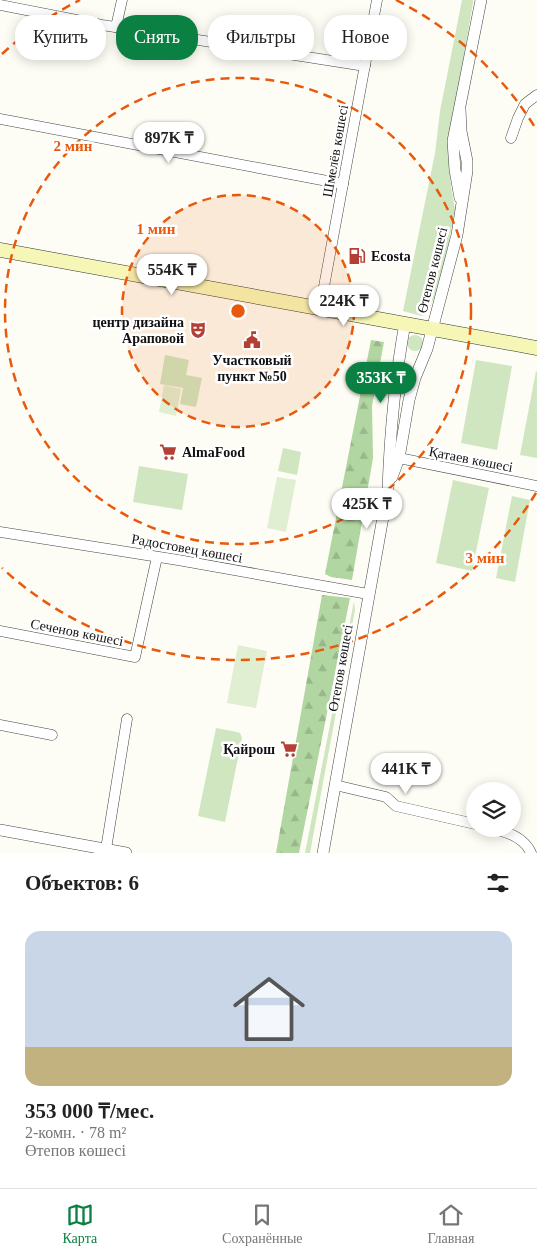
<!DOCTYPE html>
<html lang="ru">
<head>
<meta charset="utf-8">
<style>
	:root { --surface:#fff; --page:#f6f6f6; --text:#222; --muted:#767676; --line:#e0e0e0; --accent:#0b8043 }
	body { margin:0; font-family:Georgia,serif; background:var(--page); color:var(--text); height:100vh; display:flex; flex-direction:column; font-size:19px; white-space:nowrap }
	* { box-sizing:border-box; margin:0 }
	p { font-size:16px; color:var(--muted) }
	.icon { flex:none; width:28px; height:28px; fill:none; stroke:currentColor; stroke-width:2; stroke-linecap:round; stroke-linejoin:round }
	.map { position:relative; height:853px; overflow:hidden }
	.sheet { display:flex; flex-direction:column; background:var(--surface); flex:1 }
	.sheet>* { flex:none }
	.banner { position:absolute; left:15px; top:15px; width:508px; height:45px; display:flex; gap:10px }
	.controls { position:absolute; left:466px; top:782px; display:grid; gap:10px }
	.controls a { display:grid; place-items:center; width:55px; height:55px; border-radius:50%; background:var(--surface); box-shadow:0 2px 12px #0003; font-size:25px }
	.price { position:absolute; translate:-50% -42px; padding:0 11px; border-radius:18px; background:#fff; color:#222; font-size:16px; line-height:32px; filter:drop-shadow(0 1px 2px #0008) }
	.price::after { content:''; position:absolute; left:50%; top:30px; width:15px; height:11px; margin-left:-8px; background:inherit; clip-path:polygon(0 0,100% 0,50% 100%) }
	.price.selected { background:var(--accent); color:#fff }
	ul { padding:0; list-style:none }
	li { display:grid; align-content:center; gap:10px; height:265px; padding:0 25px }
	li span { display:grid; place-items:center; height:155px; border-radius:15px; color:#555 }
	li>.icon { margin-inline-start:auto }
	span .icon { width:90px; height:90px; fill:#fffc; stroke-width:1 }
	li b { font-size:21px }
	h2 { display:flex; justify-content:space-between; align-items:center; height:60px; padding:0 25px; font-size:21px }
	.chip { padding:0 18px; border-radius:20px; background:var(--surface); box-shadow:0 2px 12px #0003; font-size:18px; line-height:45px }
	.chip.selected { background:var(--accent); color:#fff }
	.tab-bar { display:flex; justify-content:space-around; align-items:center; height:70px; border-top:1px solid var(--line); background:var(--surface); font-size:14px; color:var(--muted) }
	.tab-bar a { display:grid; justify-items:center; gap:2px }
	.tab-bar .selected { color:var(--accent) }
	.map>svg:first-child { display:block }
	.grass { fill:#cfe6c1 }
	.forest { fill:url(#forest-firs) }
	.pitch { fill:#e0eed2 }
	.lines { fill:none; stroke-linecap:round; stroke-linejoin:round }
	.minor-casing { stroke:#444; stroke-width:11 }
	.tertiary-casing { stroke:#444; stroke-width:12 }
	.secondary-casing { stroke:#333; stroke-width:15 }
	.minor { stroke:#fff; stroke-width:10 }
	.tertiary { stroke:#fff; stroke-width:11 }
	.secondary { stroke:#f6f7b7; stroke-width:14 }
	.ring { fill:none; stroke:#e8590c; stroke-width:2.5; stroke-dasharray:9 6 }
	.labels { text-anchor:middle; stroke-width:5; stroke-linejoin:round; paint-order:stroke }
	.street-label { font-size:14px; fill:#111; stroke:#fff }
	.poi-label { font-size:14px; font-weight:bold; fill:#111; stroke:#fff; text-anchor:start }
	.centre { fill:#e8590c; stroke:#fff; stroke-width:2.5 }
	.ring-label { font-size:15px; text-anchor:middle; font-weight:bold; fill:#e8590c; stroke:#fff; stroke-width:5; stroke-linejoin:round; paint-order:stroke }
</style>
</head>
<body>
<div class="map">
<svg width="537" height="853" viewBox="0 0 537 853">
	<defs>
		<pattern id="forest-firs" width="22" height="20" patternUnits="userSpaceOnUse" patternTransform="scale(1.25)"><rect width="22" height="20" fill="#b2d6a1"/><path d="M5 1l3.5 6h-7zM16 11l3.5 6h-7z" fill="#98b78a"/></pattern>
	</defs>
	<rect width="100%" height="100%" fill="#fefdf5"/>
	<g class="grass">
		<path d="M462,0H473V3L448,148L451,187L455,209L446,258L437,290L429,310L422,316L403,311L435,153L440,111Z"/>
		<circle cx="415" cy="343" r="8"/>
		<path d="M165,355L189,360L186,375L202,378L196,407L180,404L183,388L160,384Z"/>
		<path d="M476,360L512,366L497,450L461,443Z"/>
		<path d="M536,371L537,372V458L520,455Z"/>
		<path d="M283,448L301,452L297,475L278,471Z"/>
		<path d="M139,466L188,474L182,510L133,502Z"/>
		<path d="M453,480L489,488L472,571L436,563Z"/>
		<path d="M512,496L530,500L515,582L496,578Z"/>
		<path d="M354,601L355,610L310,853H305Z"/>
		<path d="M216,728L237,732L240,733L242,738L225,822L198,816Z"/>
	</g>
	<g class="forest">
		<path d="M371,340L384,342L372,406L373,458L352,580L331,577L325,574Z"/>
		<path d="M322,595L350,598L299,853H276Z"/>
	</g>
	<g class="pitch">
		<path d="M164,385L181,389L176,416L159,412Z"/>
		<path d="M277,477L296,480L286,532L267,528Z"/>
		<path d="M238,645L267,651L256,708L227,703Z"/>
	</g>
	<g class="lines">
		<g class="minor-casing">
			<g id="minor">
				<path d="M0,5L102,25L365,66"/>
				<path d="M116,27L122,0"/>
				<path d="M0,119L343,184"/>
				<path d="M511,138L518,118L525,104L537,95"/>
				<path d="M320,308L377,0"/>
				<path d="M399,458L537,486"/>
				<path d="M0,532L178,560L368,594"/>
				<path d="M0,631L135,657L157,557"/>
				<path d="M0,725L52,735"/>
				<path d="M335,785L386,797L396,806L475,824"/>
				<path d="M494,829C508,832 525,839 531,853"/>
				<path d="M106,849L127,719"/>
			</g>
		</g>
		<g class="tertiary-casing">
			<g id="tertiary">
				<path d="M460,198L455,170L453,141L481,0"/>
				<path d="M392,477L399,458L409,400L415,378L427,349L457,235L467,171V161L461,131L460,109"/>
				<path d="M0,830L126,853"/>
				<path d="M323,853L388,489C390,434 395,378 405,323"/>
			</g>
		</g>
		<g class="secondary-casing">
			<path id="secondary" d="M0,250L537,348"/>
		</g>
		<use href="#minor" class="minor"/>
		<use href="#tertiary" class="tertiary"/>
		<use href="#secondary" class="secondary"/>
	</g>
	<circle cx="238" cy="311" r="116" fill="#e8590c" fill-opacity=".12"/>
	<g class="ring">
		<circle cx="238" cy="311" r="116"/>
		<circle cx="238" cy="311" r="233"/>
		<path d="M536 493A349 349 0 0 1 2 568M2 54A349 349 0 0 1 80 0M396 0A349 349 0 0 1 536 129"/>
	</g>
	<defs>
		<g id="fuel-bare" transform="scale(1.35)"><path d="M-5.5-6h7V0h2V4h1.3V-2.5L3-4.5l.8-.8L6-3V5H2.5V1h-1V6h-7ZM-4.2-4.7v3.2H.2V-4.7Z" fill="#b44035" stroke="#fff" stroke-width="2.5" paint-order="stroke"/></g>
		<g id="theatre-bare" transform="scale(1.35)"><path d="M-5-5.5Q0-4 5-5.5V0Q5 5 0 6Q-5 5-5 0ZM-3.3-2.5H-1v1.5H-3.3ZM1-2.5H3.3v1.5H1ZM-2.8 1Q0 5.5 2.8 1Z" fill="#b44035" stroke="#fff" stroke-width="2.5" paint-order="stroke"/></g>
		<g id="civic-bare" transform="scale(1.35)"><path d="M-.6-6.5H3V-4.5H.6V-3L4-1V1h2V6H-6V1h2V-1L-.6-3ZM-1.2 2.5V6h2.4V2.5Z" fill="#b44035" stroke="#fff" stroke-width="2.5" paint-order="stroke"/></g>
		<g id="supermarket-bare" transform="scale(1.35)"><path d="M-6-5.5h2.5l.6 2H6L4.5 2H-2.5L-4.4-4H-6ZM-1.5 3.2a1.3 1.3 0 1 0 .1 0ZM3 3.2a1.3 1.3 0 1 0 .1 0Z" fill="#b44035" stroke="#fff" stroke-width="2.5" paint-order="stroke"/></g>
	</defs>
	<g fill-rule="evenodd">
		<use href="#fuel-bare" x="357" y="256"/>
		<use href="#theatre-bare" x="198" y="330"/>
		<use href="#civic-bare" x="252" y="340"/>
		<use href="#supermarket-bare" x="168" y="452"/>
		<use href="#supermarket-bare" x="289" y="749"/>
	</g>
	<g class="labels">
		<g class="street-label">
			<text transform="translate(335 151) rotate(-80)" y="5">Шмелёв көшесі</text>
			<text transform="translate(432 270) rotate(-76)" y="5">Өтепов көшесі</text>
			<text transform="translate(471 459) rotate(11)" y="5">Қатаев көшесі</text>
			<text transform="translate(187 548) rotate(10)" y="5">Радостовец көшесі</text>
			<text transform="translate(77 632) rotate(11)" y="5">Сеченов көшесі</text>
			<text transform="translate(340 668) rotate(-80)" y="5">Өтепов көшесі</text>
		</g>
		<g class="poi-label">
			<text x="371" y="261">Ecosta</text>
			<text x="184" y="327" text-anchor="end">центр дизайна<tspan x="184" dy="16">Араповой</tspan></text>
			<text x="252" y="365" text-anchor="middle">Участковый<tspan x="252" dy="16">пункт №50</tspan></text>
			<text x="182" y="457">AlmaFood</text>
			<text x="275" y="754" text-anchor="end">Қайрош</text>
		</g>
	</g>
	<circle cx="238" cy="311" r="8" class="centre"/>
	<g class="ring-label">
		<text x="73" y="151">2 мин</text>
		<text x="156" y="234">1 мин</text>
		<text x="485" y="563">3 мин</text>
	</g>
</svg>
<div class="controls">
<a><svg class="icon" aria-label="layers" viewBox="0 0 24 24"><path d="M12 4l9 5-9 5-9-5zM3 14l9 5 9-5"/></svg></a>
</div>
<b class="price" style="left:169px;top:164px">897K ₸</b>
<b class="price" style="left:172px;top:296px">554K ₸</b>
<b class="price" style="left:344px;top:327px">224K ₸</b>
<b class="price selected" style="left:381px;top:404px">353K ₸</b>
<b class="price" style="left:367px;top:530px">425K ₸</b>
<b class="price" style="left:406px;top:795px">441K ₸</b>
<div class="banner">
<a class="chip">Купить</a>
<a class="chip selected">Снять</a>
<a class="chip">Фильтры</a>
<a class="chip">Новое</a>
</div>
</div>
<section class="sheet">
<h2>Объектов: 6<svg class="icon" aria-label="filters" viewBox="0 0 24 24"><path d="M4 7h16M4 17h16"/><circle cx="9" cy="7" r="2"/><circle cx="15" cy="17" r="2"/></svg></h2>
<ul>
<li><span style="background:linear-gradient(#c9d6e8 75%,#c2b280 0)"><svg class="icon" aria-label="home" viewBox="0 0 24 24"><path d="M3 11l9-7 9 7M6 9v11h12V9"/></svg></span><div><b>353 000 ₸/мес.</b><p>2-комн. · 78 m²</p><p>Өтепов көшесі</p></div></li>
</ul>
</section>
<nav class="tab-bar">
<a class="selected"><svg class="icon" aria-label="map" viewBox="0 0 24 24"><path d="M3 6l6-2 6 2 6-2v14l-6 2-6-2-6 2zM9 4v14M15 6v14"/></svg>Карта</a>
<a><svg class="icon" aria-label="saved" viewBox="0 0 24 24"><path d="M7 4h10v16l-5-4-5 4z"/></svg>Сохранённые</a>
<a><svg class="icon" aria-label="home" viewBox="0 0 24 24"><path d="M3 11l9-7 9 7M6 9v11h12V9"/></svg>Главная</a>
</nav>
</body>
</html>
